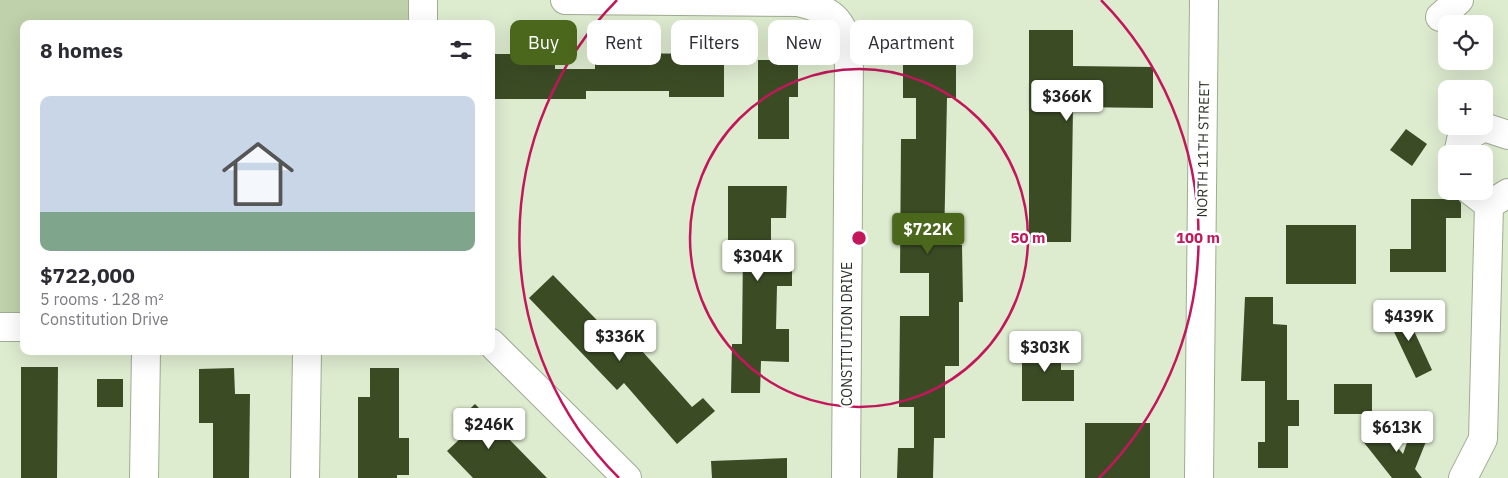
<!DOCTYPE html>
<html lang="en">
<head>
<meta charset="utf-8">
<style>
	:root { --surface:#fff; --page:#f2f2f3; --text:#2b2b33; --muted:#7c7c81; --accent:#4a671b }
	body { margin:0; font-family:"IBM Plex Sans",sans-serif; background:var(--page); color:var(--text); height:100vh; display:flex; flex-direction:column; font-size:19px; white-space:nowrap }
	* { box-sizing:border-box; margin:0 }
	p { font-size:16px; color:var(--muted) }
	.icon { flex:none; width:28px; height:28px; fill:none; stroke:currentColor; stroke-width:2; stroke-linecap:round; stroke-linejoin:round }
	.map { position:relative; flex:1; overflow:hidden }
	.drawer { position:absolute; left:20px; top:20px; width:475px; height:335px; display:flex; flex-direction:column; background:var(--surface); border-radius:10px; box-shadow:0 5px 20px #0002 }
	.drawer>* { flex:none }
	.guide { position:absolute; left:510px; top:20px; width:475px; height:45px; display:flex; gap:10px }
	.buttons { position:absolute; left:1438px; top:15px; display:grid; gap:10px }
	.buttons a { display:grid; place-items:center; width:55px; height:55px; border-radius:10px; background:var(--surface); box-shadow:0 5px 20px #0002; font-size:25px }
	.price { position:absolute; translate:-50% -42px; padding:0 11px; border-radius:5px; background:#fff; color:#222; font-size:16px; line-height:32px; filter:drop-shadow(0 1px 2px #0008) }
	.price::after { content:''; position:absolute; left:50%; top:30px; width:15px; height:11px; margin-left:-8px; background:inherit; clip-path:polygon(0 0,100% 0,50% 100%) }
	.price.on { background:var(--accent); color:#fff }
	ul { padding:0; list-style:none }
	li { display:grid; align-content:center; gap:10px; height:265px; padding:0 20px }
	li span { display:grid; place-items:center; height:155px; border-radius:10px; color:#555 }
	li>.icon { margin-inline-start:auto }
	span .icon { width:90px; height:90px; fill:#fffc; stroke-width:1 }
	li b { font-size:21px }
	h2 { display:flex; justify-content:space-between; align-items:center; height:60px; padding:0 20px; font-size:21px }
	.chip { padding:0 18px; border-radius:10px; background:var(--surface); box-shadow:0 5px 20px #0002; font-size:18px; line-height:45px }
	.chip.on { background:var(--accent); color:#fff }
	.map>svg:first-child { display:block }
	.green { fill:#bed1aa }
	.building { fill:#3b4c25 }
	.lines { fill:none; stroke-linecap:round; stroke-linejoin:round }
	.minor-casing { stroke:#9fac92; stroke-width:30 }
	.minor { stroke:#fff; stroke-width:28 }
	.ring { fill:none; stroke:#c2185b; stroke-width:2.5 }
	.labels { text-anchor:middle; stroke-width:5; stroke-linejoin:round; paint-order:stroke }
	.street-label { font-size:14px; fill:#2c3127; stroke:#fff }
	.centre { fill:#c2185b; stroke:#fff; stroke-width:2.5 }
	.ring-label { font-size:15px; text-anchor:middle; font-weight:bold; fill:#c2185b; stroke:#fff; stroke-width:5; stroke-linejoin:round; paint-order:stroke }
</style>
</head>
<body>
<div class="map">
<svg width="1508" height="478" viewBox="0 0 1508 478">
	<rect width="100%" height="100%" fill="#ddebcf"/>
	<path class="green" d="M0,0H424V24H24V327H0Z"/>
	<g class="building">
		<path d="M1029,30H1073V66L1153,67V108L1073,107L1071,242H1029Z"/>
		<path d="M903,45H956V98H947L944,245H962L963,302H959V366H945V438H934L933,478H897L898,448H914V407H899L900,316H929V273H900L901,139H916V98H903Z"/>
		<path d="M595,53L724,54V97H669V91H586V99H491V54H555V69H595Z"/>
		<path d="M758,60H798V97H789V139H758Z"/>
		<path d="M1406,129L1427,144L1412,166L1390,150Z"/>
		<path d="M728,186H787L786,218H771V255H792V286H777L776,329H789V362L761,361L760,393H731L732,344H742L743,249H728Z"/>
		<path d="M1411,199H1458L1461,203V218H1446V272H1390V249H1411Z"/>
		<rect x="1286" y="225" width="70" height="59"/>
		<path d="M553,275L626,350L634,342L692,407L703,398L715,411L677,444L624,383L617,390L529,298Z"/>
		<path d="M1245,297H1273V324L1287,325V400H1299V426H1288V468H1258V442H1265V381H1241Z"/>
		<path d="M1403,307L1432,370L1416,378L1386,315Z"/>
		<path d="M1022,341H1061V370H1074V401H1022Z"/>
		<path d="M21,367H58L57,478H21Z"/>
		<path d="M234,368L235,394H250L249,478H213V423H199V369Z"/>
		<path d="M370,368H399V438H409V475H397V478H358V397H370Z"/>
		<rect x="97" y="379" width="26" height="28"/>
		<rect x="1334" y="384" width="38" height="30"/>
		<path d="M475,404L547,478H473L447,451L463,436L453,425Z"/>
		<rect x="1085" y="423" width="65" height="55"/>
		<path d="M1380,426L1403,454L1412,428L1429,434L1415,469L1422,478H1392L1362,440Z"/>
		<path d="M787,458V478H712L711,461Z"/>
	</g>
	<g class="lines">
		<g class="minor-casing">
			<g id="minor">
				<path d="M565,0L798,2C831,9 845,20 849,55L846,478"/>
				<path d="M1440,17L1459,0"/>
				<path d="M423,24V0"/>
				<path d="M1458,154L1461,140L1484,127L1508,135"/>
				<path d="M1471,191L1489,205"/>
				<path d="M1489,205L1508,193"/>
				<path d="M0,327H24"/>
				<path d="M491,343L627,478"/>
				<path d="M144,478L146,351"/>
				<path d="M305,478L307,351"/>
				<path d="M1199,478L1204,0"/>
				<path d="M1463,478L1483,439L1489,205"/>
			</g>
		</g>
		<use href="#minor" class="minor"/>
	</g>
	<g class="ring">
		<circle cx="859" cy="238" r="169"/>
		<path d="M619 478A339 339 0 0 1 617 0M1101 0A339 339 0 0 1 1099 478"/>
	</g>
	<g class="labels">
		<g class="street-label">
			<text transform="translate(1203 149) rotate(-89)" y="5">NORTH 11TH STREET</text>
			<text transform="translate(847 334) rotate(-90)" y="5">CONSTITUTION DRIVE</text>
		</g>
	</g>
	<circle cx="859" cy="238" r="8" class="centre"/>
	<g class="ring-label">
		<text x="1028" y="243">50 m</text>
		<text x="1198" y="243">100 m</text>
	</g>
</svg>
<div class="buttons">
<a><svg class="icon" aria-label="locate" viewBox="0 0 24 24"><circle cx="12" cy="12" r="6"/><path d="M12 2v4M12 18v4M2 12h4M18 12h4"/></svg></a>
<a>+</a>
<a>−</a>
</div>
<b class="price" style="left:1067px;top:122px">$366K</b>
<b class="price on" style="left:928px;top:255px">$722K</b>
<b class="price" style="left:758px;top:282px">$304K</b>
<b class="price" style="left:1409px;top:342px">$439K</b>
<b class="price" style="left:620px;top:362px">$336K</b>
<b class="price" style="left:1045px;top:373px">$303K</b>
<b class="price" style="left:489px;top:450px">$246K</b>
<b class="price" style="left:1397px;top:453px">$613K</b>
<div class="guide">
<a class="chip on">Buy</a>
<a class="chip">Rent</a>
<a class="chip">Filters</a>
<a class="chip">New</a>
<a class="chip">Apartment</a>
</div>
<section class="drawer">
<h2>8 homes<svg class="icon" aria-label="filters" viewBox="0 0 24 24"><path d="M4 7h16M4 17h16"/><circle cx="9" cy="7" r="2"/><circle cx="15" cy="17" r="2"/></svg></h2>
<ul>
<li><span style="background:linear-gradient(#c9d6e8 75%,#7fa58c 0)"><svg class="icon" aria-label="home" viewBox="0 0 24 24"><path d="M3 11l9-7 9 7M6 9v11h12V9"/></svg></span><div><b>$722,000</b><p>5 rooms · 128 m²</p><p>Constitution Drive</p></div></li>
</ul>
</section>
</div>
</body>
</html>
